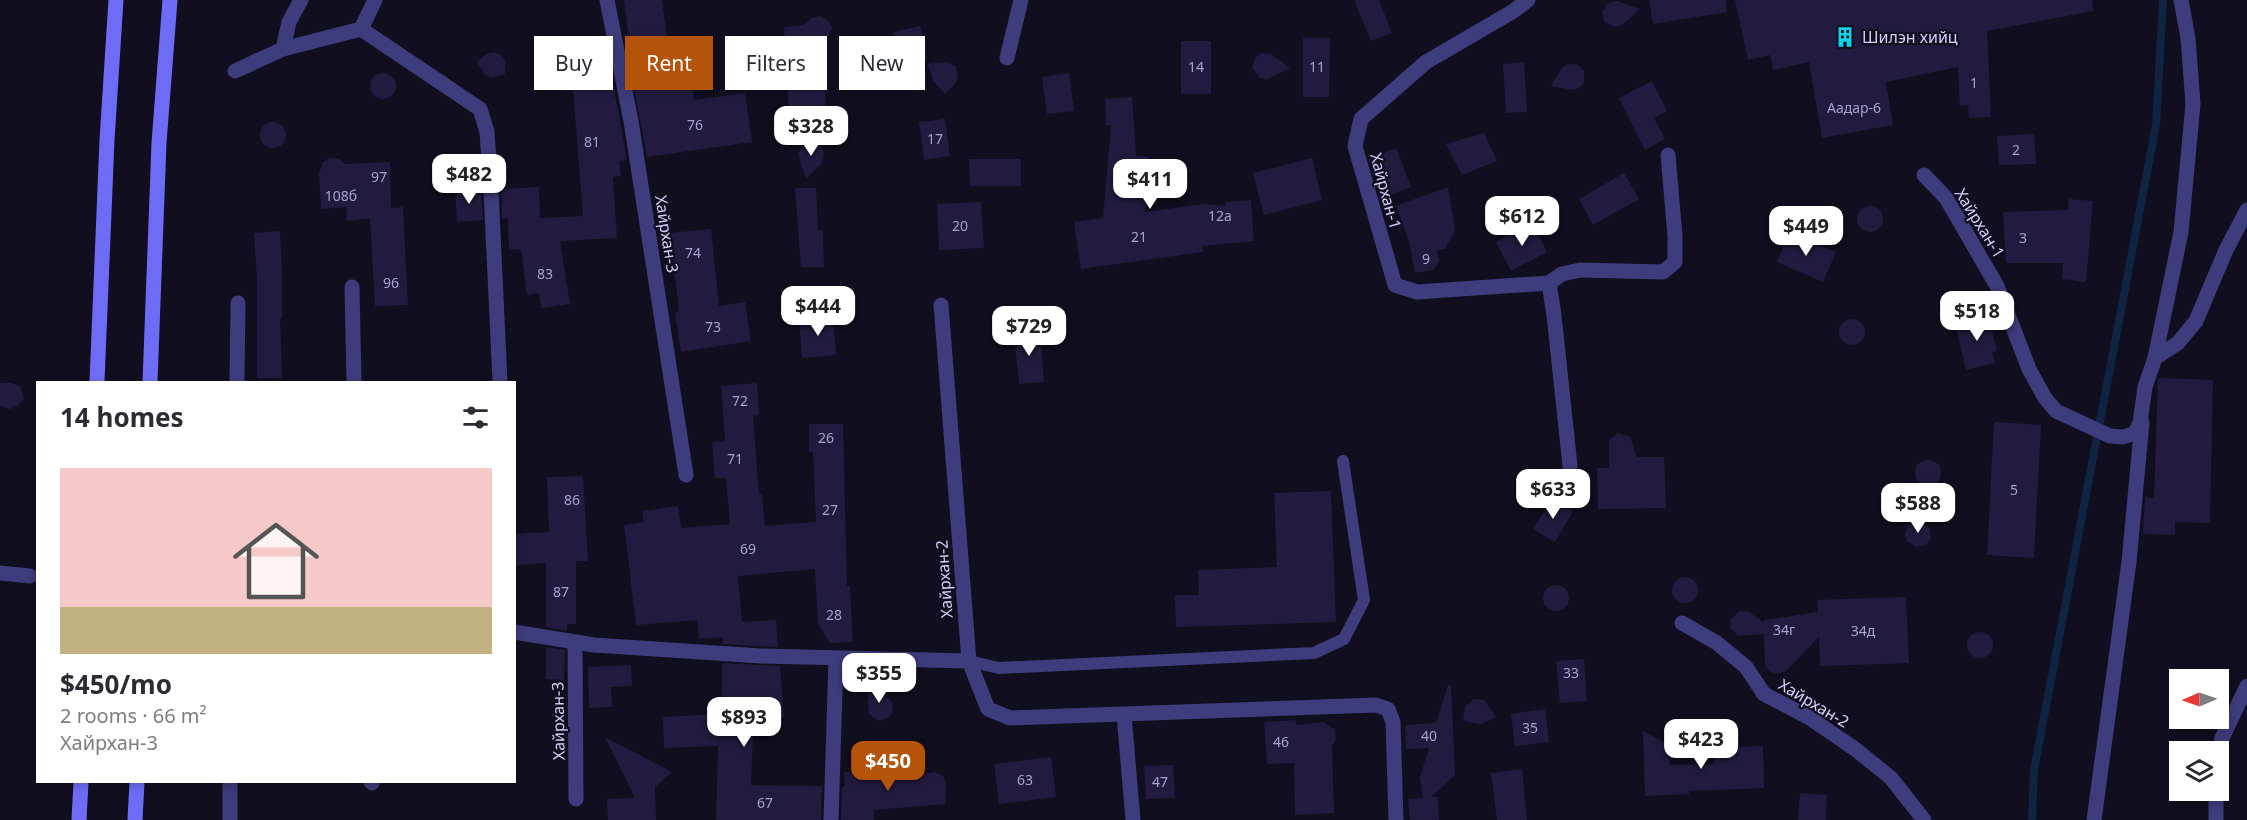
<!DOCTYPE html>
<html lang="en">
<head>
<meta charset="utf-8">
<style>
	:root { --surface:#fff; --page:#f2f2f3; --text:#2b2b33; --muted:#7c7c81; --line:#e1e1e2; --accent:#b45309 }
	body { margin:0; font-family:"Noto Sans",sans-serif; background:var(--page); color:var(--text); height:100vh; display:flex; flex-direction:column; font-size:22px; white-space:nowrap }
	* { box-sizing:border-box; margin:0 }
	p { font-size:20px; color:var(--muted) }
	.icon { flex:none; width:33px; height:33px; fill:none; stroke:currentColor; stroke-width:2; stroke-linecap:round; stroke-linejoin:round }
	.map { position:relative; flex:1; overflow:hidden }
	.drawer { position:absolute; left:36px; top:381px; width:480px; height:402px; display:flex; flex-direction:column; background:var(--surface); border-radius:0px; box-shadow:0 3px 9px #0003 }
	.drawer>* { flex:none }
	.guide { position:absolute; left:534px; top:36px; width:570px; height:54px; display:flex; gap:12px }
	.needle { width:39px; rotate:268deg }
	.fabs { position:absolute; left:2169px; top:669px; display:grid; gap:12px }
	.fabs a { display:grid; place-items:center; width:60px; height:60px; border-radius:0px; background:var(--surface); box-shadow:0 3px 9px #0003; font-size:30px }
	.price { position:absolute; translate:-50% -51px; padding:0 14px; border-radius:12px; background:#fff; color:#222; font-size:20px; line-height:39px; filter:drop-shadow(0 2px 3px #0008) }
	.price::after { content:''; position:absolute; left:50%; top:36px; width:18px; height:14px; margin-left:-9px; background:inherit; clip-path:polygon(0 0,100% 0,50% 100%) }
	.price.active { background:var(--accent); color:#fff }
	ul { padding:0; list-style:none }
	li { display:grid; align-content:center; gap:12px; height:318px; padding:0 24px }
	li+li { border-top:2px solid var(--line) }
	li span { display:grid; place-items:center; height:186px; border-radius:0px; color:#555 }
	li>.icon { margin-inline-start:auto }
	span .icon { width:108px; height:108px; fill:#fffc; stroke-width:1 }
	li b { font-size:26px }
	h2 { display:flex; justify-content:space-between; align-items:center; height:72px; padding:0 24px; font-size:26px }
	.pill { padding:0 21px; border-radius:0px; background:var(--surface); box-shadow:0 3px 9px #0003; font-size:21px; line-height:54px }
	.pill.active { background:var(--accent); color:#fff }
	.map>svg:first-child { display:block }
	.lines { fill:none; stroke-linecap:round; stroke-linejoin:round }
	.stream { stroke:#0f2342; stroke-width:8 }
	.building { fill:#221b3f }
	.service { stroke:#3d3c7c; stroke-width:12 }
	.minor { stroke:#3d3c7c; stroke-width:15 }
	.secondary { stroke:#6e6cf6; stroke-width:15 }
	.labels { text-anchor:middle; stroke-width:4.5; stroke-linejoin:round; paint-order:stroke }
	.number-label { font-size:14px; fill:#a8a2cd }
	.poi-label { font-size:16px; fill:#d4cffc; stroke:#110e1f; text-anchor:start }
	.street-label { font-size:16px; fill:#d4cffc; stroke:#110e1f }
</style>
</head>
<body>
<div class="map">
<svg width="2247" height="820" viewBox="0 0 2247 820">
	<rect width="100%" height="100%" fill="#110e1f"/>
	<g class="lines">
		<path class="stream" d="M2032,820L2034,770L2156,125L2163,0"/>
	</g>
	<g class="building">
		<path d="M624,0H662L668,45L687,42L694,100L745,93L752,142L647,157L628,55L630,54V49Z"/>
		<path d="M1354,0H1379L1392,33L1371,41Z"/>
		<path d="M1649,0H1726L1727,12L1653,24Z"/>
		<path d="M1735,0H2092L2093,11L1987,31L1991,117L1969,118L1968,105L1960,106L1958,67L1886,82L1893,125L1822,138L1809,62L1773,70L1770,55L1748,60Z"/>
		<path d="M1617,1L1640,9L1622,25L1614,27L1604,21L1602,13L1608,3Z"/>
		<path d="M820,16L828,20L832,28L829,36L822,43L826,108L789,110L784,27L804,25L811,18Z"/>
		<path d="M920,26L927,60L900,65L893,32Z"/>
		<path d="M1303,38H1330L1329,97H1303Z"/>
		<rect x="1181" y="41" width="30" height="53"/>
		<path d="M494,52L502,56L505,60V74L492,78L485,75L477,62L486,54Z"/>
		<path d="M1262,53L1271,54L1290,68L1268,79L1260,78L1252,68L1255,58Z"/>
		<path d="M609,62L627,160L619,161L621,176L613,177L617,238L560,241L570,304L541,308L539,293L527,295L521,249L509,250L508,218L502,219L501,189L539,187L540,218L583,216L572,77Z"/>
		<path d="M947,62L955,66L958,75L956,83L945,94L934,82L927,64Z"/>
		<path d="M1524,62L1527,112L1506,113L1503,64Z"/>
		<path d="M1569,64L1578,65L1584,71V83L1579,88L1571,90L1551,86L1562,68Z"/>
		<path d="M1069,73L1074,111L1047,114L1042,77Z"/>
		<circle cx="383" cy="86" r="13"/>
		<path d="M1652,81L1667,111L1654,118L1665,139L1645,150L1619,98Z"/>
		<path d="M1132,97L1136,156L1149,157L1145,212L1204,204L1225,206L1226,202L1251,200L1254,241L1202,246L1203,252L1081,269L1074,222L1103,218L1111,125H1106L1105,99Z"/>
		<path d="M945,119L950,156L924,160L919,122Z"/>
		<circle cx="273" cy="135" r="13"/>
		<path d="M1484,133L1497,161L1462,175L1446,144Z"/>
		<path d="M2034,134L2036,164L1999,165L1997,136Z"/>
		<path d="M810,139L821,146L824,154L822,163L806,179L798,154L801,147Z"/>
		<path d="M1396,148L1411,187L1382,198L1369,159Z"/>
		<path d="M330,158L339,159L345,164L390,162L391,208L403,207L408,305L375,306L370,218L347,221L346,207L321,209L319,174L323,162Z"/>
		<path d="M1312,158L1322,200L1264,215L1253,173Z"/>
		<path d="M969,159H1021V186H970Z"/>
		<path d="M1624,173L1639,199L1593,225L1579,199Z"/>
		<path d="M1448,187L1455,230L1445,249L1437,250L1439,260L1434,270L1415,273L1409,241L1396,206Z"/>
		<path d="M795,188H816L818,230H823L824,267H801Z"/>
		<path d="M481,189L483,220L457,222L455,190Z"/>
		<path d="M2069,199L2093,201L2086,282L2062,279L2063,263H2006L2003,212L2068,210Z"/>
		<path d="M981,202L984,248L939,250L937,204Z"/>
		<circle cx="1870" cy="219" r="13"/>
		<path d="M1532,223L1547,252L1511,271L1496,242Z"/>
		<path d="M711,229L719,306L745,302L751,341L681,352L675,313L679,312L670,233Z"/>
		<path d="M280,231L282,273V319H280L282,378H257V278L254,233Z"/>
		<path d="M1789,233L1836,252L1823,282L1777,262Z"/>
		<path d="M1988,315L1997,351L1992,352L1995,363L1966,370L1955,323Z"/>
		<path d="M833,316L836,355L802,358L799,319Z"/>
		<circle cx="1852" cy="332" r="13"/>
		<path d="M1040,330L1044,382L1019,384L1014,332Z"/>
		<path d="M2158,378L2213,380L2210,523L2175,522V535L2143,534L2145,497L2154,498Z"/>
		<path d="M0,383H12L20,386L24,399L18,406L10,409L0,406Z"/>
		<path d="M757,383L759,415L753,416L759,494H762L765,526L816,522L813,452H809V424H843L847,586H850L853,642L830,643L818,624L815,569L738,576L742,622L776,620L778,647L723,644V637L699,639L697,620L636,625L624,525L644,522L642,511L678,506L681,528L730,524L726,478H715L712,442L725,441L721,386Z"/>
		<path d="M1994,422L2041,425L2034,558L1987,555Z"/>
		<path d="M1618,433L1630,437L1637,457H1664L1666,508L1598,509L1597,468H1609V441Z"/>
		<circle cx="1928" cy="473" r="13"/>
		<path d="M583,476L588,561H576V624H567V631L546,627V563L514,565V534L549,532L547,477Z"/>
		<path d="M1331,491L1336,622L1176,627L1175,595H1199L1198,570L1277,567L1274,493Z"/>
		<path d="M1553,498L1573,511L1555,542L1533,529Z"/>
		<path d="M1920,520L1930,529L1931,538L1926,545L1917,547L1907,541L1905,534L1908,526Z"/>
		<circle cx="1685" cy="590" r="13"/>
		<circle cx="1556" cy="598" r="13"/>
		<path d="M1906,597L1909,663L1820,666L1819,637L1785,672L1777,674L1769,671L1765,664L1764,634L1738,636L1730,627L1731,619L1740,611L1749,612L1764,623V620L1818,612L1817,600Z"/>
		<circle cx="1980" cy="645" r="13"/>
		<path d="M546,647L565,650L564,680L546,679Z"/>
		<path d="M1584,659L1587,701L1560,703L1556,661Z"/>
		<path d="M722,663L780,666L784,717H760V732H753L751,785L822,786L821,820H716L718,746L664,748L663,717L720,714V711L722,712Z"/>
		<path d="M631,665L632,686L611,687L612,707L589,708L588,667Z"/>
		<path d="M867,682L892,702L893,711L888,718L879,721L869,714Z"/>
		<path d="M1448,685H1451L1455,775L1431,797H1438L1439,820H1410L1408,799L1423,798L1420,777L1429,748L1406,749L1405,725L1436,723Z"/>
		<path d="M1474,699L1484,700L1496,717L1481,724L1463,721L1465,707Z"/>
		<path d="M1545,709L1549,742L1515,746L1511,714Z"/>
		<path d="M1296,720V725L1324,722L1335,730L1336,739L1332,746L1334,813L1295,815L1294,763L1267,764L1264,722Z"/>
		<path d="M1643,731L1669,745L1670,765L1714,764L1713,748L1763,746L1764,788L1689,791V794L1645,796Z"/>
		<path d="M605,737L672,772L655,787L656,820H608L607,799L635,798Z"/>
		<path d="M1051,757L1056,797L999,804L994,764Z"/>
		<path d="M1173,765L1175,798L1146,799L1144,766Z"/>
		<path d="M894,768V778L935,772L943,776L946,784L945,804L874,810V820H841L842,787H845L844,772Z"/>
		<path d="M1522,769L1527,820H1497L1491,773Z"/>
		<path d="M1800,793L1827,795L1826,820H1798Z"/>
	</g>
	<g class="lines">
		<path class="service" d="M969,661L999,668L1314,653L1344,639L1364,600L1343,461"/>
		<g class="minor">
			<path d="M607,0L631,121L686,475"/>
			<path d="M1528,0L1512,12L1426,62L1361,119L1355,146L1395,285L1417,292L1549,283L1554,315L1570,466"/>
			<path d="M361,29L480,109L487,132L491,190L500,382"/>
			<path d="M361,29L375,0"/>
			<path d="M283,49L289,22L301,0"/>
			<path d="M1007,58L1021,0"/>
			<path d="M235,71L283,49L361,29"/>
			<path d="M1924,175L1946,198L1997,286L2029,369L2045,398L2056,411L2110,436L2123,437L2135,433L2140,423L2145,387L2155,358L2178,343L2196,321L2226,250L2247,210"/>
			<path d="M1549,283L1562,274L1580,270L1663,272L1675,262V236L1668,155"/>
			<path d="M352,287L354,382"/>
			<path d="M941,305L969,661L988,709L1010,718L1376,705L1388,709L1393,722L1396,820"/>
			<path d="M2155,358L2181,232L2193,104L2188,38L2181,0"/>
			<path d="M237,382L238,303"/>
			<path d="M0,573L30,576"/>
			<path d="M1682,623L1717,643L1746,667L1764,694L1810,718L1855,749L1891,778L1924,820"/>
			<path d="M514,632L594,645L761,656L969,661"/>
			<path d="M575,642L576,799"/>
			<path d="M1124,715L1133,820"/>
			<path d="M2218,767L2222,738L2247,686"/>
			<path d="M230,782V820"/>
			<path d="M371,782L372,783"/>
			<path d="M831,820L836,659"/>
			<path d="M2094,820L2129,562L2142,422"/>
			<path d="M2216,820V790"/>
		</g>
		<g class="secondary">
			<path d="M97,382L107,140L116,0"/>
			<path d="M150,382L159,143L170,0"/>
			<path d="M79,820L81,782"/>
			<path d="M135,820L137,782"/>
		</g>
	</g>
	<defs>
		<g id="building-bare" transform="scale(1.62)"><path d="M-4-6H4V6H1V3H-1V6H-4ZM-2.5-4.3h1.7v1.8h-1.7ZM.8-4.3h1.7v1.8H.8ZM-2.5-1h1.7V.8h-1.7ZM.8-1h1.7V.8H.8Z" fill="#0ed5e9" stroke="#110e1f" stroke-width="2.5" paint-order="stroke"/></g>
	</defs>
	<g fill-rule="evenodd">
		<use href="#building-bare" x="1845" y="37"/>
	</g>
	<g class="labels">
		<g class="number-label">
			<text x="1196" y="72">14</text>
			<text x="1317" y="72">11</text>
			<text x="1974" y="88">1</text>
			<text x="1854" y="113">Аадар-6</text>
			<text x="695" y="130">76</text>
			<text x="935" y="144">17</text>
			<text x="592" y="147">81</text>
			<text x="2016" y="155">2</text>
			<text x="379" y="182">97</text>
			<text x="341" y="201">108б</text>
			<text x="1220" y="221">12а</text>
			<text x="960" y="231">20</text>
			<text x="1139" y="242">21</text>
			<text x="2023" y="243">3</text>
			<text x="693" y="258">74</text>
			<text x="1426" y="264">9</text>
			<text x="545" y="279">83</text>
			<text x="391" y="288">96</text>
			<text x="713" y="332">73</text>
			<text x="740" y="406">72</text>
			<text x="826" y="443">26</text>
			<text x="735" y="464">71</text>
			<text x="2014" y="495">5</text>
			<text x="572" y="505">86</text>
			<text x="830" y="515">27</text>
			<text x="748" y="554">69</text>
			<text x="561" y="597">87</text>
			<text x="834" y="620">28</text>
			<text x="1784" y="635">34г</text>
			<text x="1863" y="636">34д</text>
			<text x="1571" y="678">33</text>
			<text x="1530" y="733">35</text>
			<text x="1429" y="741">40</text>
			<text x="1281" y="747">46</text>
			<text x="1025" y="785">63</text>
			<text x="1160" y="787">47</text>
			<text x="765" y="808">67</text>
		</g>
		<g class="poi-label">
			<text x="1862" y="43">Шилэн хийц</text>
		</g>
		<g class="street-label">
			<text transform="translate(1386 191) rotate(75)" y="6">Хайрхан-1</text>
			<text transform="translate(1980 223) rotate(58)" y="6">Хайрхан-1</text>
			<text transform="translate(667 234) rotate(81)" y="6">Хайрхан-3</text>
			<text transform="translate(944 579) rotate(-94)" y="6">Хайрхан-2</text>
			<text transform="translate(1814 703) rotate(31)" y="6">Хайрхан-2</text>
			<text transform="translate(558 721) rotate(-91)" y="6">Хайрхан-3</text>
		</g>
	</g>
</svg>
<div class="fabs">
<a><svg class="needle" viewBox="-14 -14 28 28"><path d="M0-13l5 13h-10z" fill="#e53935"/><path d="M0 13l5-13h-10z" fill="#7c7c81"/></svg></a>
<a><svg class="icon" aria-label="layers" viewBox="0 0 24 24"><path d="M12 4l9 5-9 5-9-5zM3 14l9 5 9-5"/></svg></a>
</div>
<b class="price" style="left:811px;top:157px">$328</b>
<b class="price" style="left:469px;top:205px">$482</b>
<b class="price" style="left:1150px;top:210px">$411</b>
<b class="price" style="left:1522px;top:247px">$612</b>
<b class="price" style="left:1806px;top:257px">$449</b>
<b class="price" style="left:818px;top:337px">$444</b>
<b class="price" style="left:1977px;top:342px">$518</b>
<b class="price" style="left:1029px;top:357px">$729</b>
<b class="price" style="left:1553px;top:520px">$633</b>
<b class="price" style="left:1918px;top:534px">$588</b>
<b class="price" style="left:879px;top:704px">$355</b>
<b class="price" style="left:744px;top:748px">$893</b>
<b class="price" style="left:1701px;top:770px">$423</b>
<b class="price active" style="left:888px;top:792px">$450</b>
<div class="guide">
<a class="pill">Buy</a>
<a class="pill active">Rent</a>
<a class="pill">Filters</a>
<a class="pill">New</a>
</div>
<section class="drawer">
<h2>14 homes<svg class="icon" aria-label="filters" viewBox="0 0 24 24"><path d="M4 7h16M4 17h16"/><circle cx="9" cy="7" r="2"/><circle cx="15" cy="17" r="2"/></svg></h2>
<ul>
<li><span style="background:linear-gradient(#f6c9c9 75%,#c2b280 0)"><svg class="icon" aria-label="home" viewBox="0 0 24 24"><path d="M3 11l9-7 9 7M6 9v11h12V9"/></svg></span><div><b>$450/mo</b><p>2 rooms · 66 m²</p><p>Хайрхан-3</p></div></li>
</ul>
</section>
</div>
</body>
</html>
